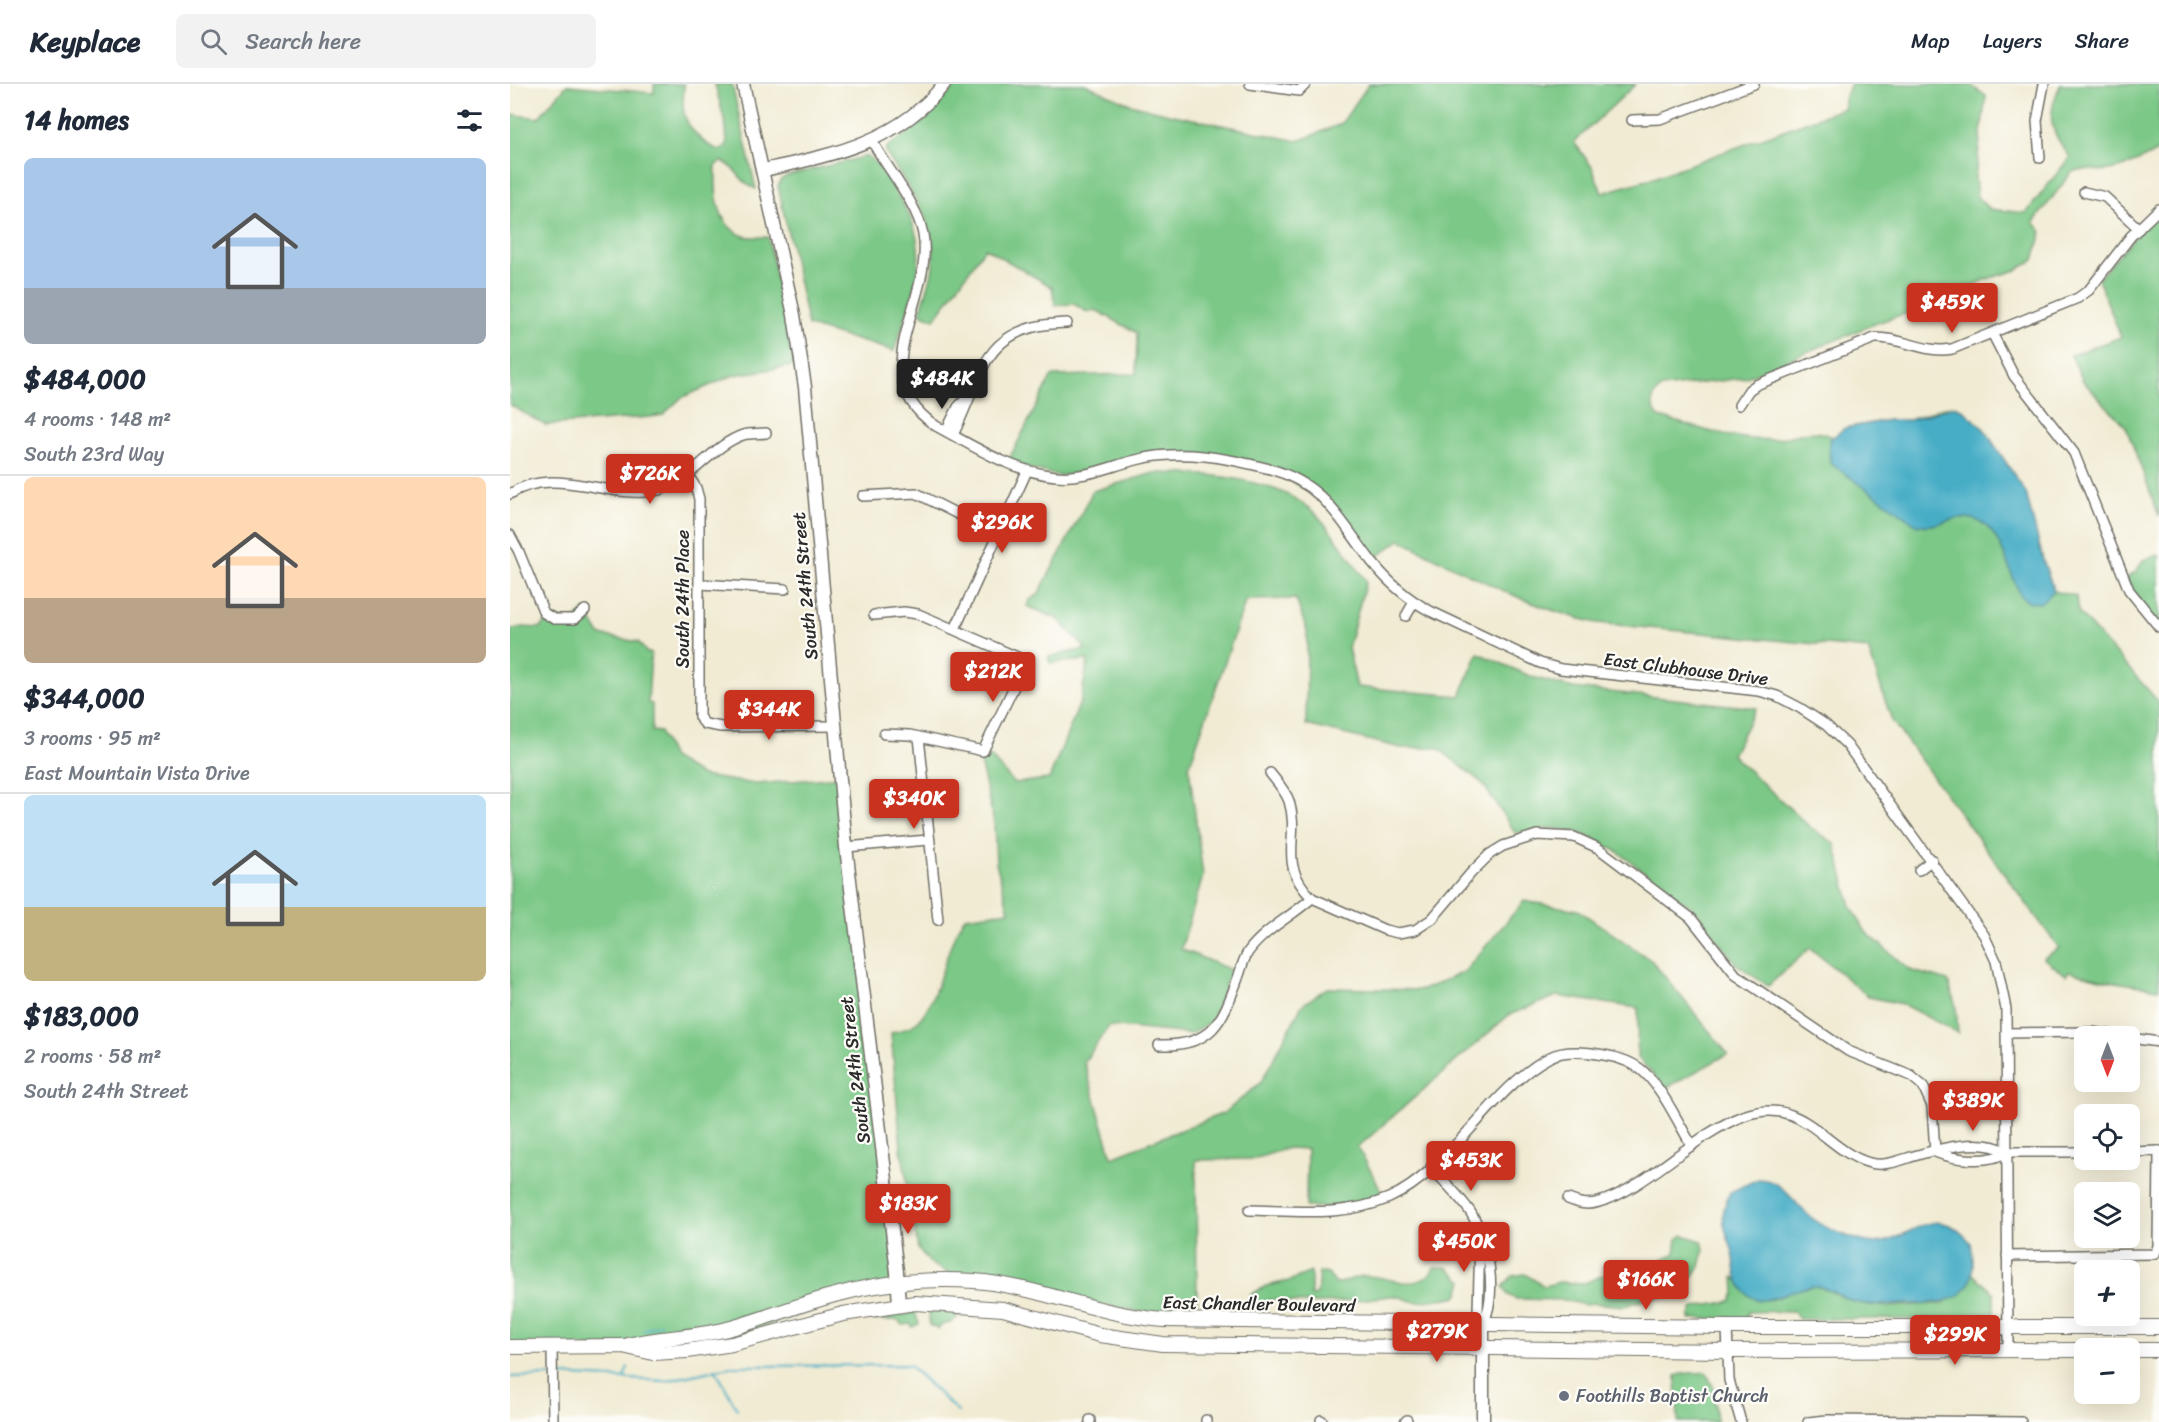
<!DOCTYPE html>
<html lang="en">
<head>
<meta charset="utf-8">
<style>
	:root { --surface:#fff; --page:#f2f2f3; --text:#1f2937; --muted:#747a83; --line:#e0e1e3; --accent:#c8321e }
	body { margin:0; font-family:Sriracha,sans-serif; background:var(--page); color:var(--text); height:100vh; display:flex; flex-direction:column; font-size:22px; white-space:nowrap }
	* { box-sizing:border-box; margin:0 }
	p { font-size:20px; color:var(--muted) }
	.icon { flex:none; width:33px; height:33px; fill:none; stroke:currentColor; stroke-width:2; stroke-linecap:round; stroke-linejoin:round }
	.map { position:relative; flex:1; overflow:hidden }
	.sheet { display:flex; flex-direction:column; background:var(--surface); width:510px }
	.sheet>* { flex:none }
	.needle { width:39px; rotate:180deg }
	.tools { position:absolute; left:1564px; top:942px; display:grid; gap:12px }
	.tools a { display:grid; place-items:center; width:66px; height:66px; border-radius:9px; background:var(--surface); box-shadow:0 6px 24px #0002; font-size:30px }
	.price { position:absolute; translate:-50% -51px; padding:0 14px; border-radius:6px; background:var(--accent); color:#fff; font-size:20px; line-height:39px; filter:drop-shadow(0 2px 3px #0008) }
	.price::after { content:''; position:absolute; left:50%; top:36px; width:18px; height:14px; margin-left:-9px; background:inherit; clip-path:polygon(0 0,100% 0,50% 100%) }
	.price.current { background:#222; color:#fff }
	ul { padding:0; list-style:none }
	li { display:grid; align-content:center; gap:12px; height:318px; padding:0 24px }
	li+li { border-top:2px solid var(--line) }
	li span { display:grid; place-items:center; height:186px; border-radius:9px; color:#555 }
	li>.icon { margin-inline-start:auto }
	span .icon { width:108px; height:108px; fill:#fffc; stroke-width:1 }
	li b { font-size:26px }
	h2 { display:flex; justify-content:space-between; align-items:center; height:72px; padding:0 24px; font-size:26px }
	header { display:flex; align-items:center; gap:36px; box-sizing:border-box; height:84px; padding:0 30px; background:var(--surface); border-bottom:2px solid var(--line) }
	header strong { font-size:28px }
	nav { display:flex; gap:33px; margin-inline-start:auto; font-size:21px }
	.search { width:420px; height:54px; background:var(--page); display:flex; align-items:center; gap:15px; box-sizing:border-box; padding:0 21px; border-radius:9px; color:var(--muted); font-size:22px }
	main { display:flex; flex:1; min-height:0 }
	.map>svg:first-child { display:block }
	.green { fill:#7bc887; stroke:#537a59; stroke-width:1.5 }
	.water { fill:#46adc6; stroke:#386c78; stroke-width:1.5 }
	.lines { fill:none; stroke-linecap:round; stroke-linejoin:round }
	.stream { stroke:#46adc6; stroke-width:2 }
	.minor-casing { stroke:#706e66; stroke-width:12 }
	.tertiary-casing { stroke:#706e66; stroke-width:15 }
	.secondary-casing { stroke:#706e66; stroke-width:16 }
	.minor { stroke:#fff; stroke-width:9 }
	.tertiary { stroke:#fff; stroke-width:12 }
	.secondary { stroke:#fff; stroke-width:14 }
	.worship-dot { fill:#6b7280; stroke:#fdfcf7; stroke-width:2 }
	.labels { text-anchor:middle; stroke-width:4.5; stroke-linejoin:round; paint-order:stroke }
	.street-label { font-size:18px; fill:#2b2b2b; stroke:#fdfcf7 }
	.worship-label { font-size:18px; fill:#5b616d; stroke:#fdfcf7; text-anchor:start }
</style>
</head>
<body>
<header>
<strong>Keyplace</strong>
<div class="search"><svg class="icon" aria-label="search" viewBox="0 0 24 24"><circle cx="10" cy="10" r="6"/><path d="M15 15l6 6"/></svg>Search here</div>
<nav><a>Map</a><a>Layers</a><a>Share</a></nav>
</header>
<main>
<section class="sheet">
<h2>14 homes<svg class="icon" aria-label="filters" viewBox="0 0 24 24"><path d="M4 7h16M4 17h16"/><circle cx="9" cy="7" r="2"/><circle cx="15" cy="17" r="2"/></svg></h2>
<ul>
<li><span style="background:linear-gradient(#a9c7e8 70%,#9aa5b1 0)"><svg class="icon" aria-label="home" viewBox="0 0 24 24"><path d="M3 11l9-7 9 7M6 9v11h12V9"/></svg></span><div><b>$484,000</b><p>4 rooms · 148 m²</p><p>South 23rd Way</p></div></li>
<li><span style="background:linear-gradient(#ffd9b3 65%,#b9a48a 0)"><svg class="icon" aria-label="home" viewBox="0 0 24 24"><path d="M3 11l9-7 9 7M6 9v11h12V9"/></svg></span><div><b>$344,000</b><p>3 rooms · 95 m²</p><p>East Mountain Vista Drive</p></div></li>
<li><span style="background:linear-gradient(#bfe0f5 60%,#c2b280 0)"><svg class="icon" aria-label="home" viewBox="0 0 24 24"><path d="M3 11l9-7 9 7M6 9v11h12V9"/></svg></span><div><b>$183,000</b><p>2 rooms · 58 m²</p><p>South 24th Street</p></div></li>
</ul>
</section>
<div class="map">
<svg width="1649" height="1338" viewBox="0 0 1649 1338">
	<rect width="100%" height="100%" fill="#fdfcf7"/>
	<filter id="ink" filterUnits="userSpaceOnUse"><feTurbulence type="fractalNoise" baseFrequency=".0167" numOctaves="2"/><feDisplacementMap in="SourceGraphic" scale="12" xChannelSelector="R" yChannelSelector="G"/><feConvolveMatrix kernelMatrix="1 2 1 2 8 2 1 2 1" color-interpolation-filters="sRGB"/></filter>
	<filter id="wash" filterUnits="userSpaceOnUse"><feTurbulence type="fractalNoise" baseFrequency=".008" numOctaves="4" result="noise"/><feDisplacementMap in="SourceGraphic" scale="24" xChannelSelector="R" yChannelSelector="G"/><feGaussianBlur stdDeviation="1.35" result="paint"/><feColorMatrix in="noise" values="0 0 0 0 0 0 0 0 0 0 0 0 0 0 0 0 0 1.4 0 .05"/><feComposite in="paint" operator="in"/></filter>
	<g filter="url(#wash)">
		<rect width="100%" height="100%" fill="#f1ebd3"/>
		<g class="green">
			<path d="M144,0H174C174,9 172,20 174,29C178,45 195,63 211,66L217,62L216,43L205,0H222L246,105C229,99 227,82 211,77L206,81C205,106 205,142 234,152C240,154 250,153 258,153L284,282L224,291L171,314L153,331L140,333L35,341L0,321V30L28,34L57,1L144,9Z"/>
			<path d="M448,0H575L620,20L659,30L788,57L831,40L859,0H1126L1064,58L1082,83L1092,109L1140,95L1334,24L1335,11L1341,0H1459L1476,12L1465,94L1467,113L1479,125L1516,129L1560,73C1538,43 1537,35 1550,0H1649V66C1633,75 1618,83 1599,86C1586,89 1573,81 1561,89L1524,138L1532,148L1524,176L1507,186L1477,195L1412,224L1367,239L1234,294L1152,304C1140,312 1140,322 1149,333C1185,342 1227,359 1264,355C1286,353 1301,342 1323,353L1335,344L1379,336H1399L1434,323L1444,322L1453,326L1474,345L1516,409L1533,476L1544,507L1566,512L1568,528L1649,618V905L1594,896L1559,887L1556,891L1533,874L1549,864L1382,637L1358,565L1087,539C1018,524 953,487 890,456L867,473L841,448L818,418L761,385L667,369L550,392L497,379L542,292L626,290L627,249L586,226L577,228L564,220L545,221L542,203L475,164L425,235L410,229C414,215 419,202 422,188C431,142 399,105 376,69V64L413,38Z"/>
			<path d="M357,72L366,79C378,97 394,117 402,138C420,181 397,226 384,267L298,242L268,102L271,95L280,91Z"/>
			<path d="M1649,125V432L1616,343L1573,297L1561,271L1611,253L1588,195Z"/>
			<path d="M644,389C695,389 767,393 806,430C825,450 840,474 856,497L838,564L847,603L950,612L968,569L1022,593L1063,604L1246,624L1222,671L1300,743L1325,760L1341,822L1356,848L1400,886L1438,897L1446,923L1448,949L1392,920L1359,913L1300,864L1258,902L1226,880L1186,827L1108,768L1073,750L1043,744L1005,749L973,700L928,664H891L796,641L797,547L786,515L736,516L679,683L693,792L671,865L721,886L701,938L680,950L599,942L574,978L602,1073L714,1029L751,998L792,921L817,904L913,906L954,888L1014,817L1068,826L1142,877L1218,970L1156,1004L1127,973L1128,924L1047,912L999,931L848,1063L873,1110L825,1123H796L797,1065L778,1064L744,1075L686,1076L687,1232L647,1231L444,1192L421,1180L408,1165L391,1064L381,949C388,947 397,945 403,941C430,922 434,860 455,833L499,827L486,779L484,739L470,677L480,672L504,699L539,695L571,616L578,576L540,579L538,573L576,565L548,535L517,522L520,516L528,511L583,407Z"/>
			<path d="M1649,471V543L1614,495L1626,488L1633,476Z"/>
			<path d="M75,526L90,551L128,558L137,569H141L138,619L142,620V647L150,648L162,674L192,692L246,700L330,693L388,1208L324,1220L220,1253L151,1262L0,1263V546L12,543L30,544C37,532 52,535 65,535Z"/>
			<path d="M1173,1151L1192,1157L1194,1165L1190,1183L1173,1206L1164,1212L1139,1214L1115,1222L1083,1219L1075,1221L1053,1216L1006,1215L998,1211L993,1203L1002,1192L1015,1190L1034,1202L1050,1198L1072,1200L1096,1190L1130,1187L1165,1169L1167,1155Z"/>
			<path d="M930,1183H937L953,1197L948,1212C946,1213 911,1218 907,1218C898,1218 889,1210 880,1212C845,1217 800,1223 767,1216C757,1214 750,1223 741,1219L740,1211L756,1202L779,1197L801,1188V1212L807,1211L809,1188L818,1190L826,1200C835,1199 843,1193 853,1192C877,1190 908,1212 924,1184Z"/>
			<path d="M1462,1189L1484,1209V1228L1477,1235H1289L1284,1228C1268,1228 1255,1227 1239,1228L1236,1234L1179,1235L1182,1225C1194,1219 1209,1222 1222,1216L1225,1209L1224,1193C1233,1199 1235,1210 1247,1214C1269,1221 1279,1203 1299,1202C1316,1201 1330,1214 1346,1218C1372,1226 1407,1221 1434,1219L1461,1194Z"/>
			<path d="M419,1227L453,1228L441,1239L433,1240L428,1245L419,1241Z"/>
			<path d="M391,1228L392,1231L405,1228L409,1240L402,1243L401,1240L393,1241L387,1236H365L361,1233Z"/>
			<path d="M1196,1288L1204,1304L1207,1338H1168L1166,1292C1176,1288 1186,1290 1196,1288Z"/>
		</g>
		<g class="water">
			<path d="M1444,322L1453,326L1474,345L1516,409L1533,476L1544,507L1530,519L1519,518L1511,512C1496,485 1491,431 1451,434C1435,435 1424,445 1406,440L1320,379L1319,356L1335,344L1379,336H1399Z"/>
			<path d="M1248,1095C1272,1096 1279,1113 1295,1128C1310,1143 1336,1153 1357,1158C1397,1166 1420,1109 1461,1159C1471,1213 1445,1220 1399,1220C1383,1221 1365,1222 1349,1219C1335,1216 1324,1207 1311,1203C1285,1196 1245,1241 1228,1195C1224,1187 1225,1177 1223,1169C1215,1142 1207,1136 1220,1108Z"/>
		</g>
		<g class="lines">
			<g class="stream">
				<path d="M134,1246L151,1240"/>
				<path d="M205,1285L227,1325"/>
				<path d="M46,1291L155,1297L224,1282L399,1281L448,1328"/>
				<path d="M0,1293L41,1292"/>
				<path d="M114,1294L118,1283"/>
			</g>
		</g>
	</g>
	<g filter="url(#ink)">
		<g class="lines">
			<g class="minor-casing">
				<g id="minor">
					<path d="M740,0L789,7L796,0"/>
					<path d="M1122,36L1150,35L1244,0"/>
					<path d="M362,57C378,86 406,117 413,150C425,217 349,290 426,342C463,362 503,388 546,392C576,395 602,381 630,375C673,365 718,374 760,385C815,400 830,437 862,478C878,498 898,515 920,527L1030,579L1051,585L1249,607L1267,612L1290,624L1316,641L1337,661L1474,851L1486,877L1496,925L1498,1266"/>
					<path d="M1530,74L1527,37L1534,0"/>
					<path d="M1574,108L1595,113L1629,145"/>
					<path d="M1482,249L1504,292L1564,369L1619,506L1649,543"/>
					<path d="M1229,321L1239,306L1246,301L1365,254C1391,253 1415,270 1442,265L1568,214L1579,206L1621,152L1649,125"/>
					<path d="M436,347L448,323L457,314"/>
					<path d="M443,351C474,288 472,241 557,239"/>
					<path d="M178,391L186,404L189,415V633L195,640L211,643L326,642"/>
					<path d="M0,410C44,381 96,415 144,407C180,401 200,362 233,351C240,349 249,350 256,349"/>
					<path d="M353,412L406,409L487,450"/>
					<path d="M0,451L9,468L34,529L44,535H65L75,526"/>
					<path d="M190,500L275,505"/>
					<path d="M364,531L394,528L408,530L507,573L513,579L512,586L473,667L400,651L374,650"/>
					<path d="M896,532L904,518"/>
					<path d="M445,545L517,387"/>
					<path d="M409,653L428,836"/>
					<path d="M336,763L418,756"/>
					<path d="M1409,786L1422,776"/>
					<path d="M802,814L875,846L888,849L905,846L922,835L961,789L980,770L993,762L1027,751L1064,753L1088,764L1181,834L1226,891L1338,967L1401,992L1413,1002L1422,1022L1425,1068"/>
					<path d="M1496,949L1582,948L1610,952"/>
					<path d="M1620,954L1649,958"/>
					<path d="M649,961C702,963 712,938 728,894C731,886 733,876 738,868C754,846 782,832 802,814C766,778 791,756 779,717C775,706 767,698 760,689"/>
					<path d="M1425,1068C1445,1076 1479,1080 1497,1068"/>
					<path d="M1620,1068L1649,1067"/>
					<path d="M921,1083C934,1098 950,1112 961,1129C979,1157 988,1209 973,1240"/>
					<path d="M1058,1115C1068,1119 1077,1122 1089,1118C1136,1105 1184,1050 1233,1032C1295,1010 1314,1067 1360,1079C1374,1083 1391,1076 1404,1072C1431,1064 1471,1053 1497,1068H1575"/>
					<path d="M739,1126C786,1127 835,1133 879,1114C940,1087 982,1003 1040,973C1056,965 1078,968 1094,971C1108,973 1125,979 1135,989C1153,1006 1169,1040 1182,1062"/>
					<path d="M970,1153L968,1228L973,1240"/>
					<path d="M1497,1172L1645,1170L1648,1162L1649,1067"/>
					<path d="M1217,1243L1219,1296L1231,1338"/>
					<path d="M42,1262L43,1338"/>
					<path d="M696,1336V1338"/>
					<path d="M811,1336L813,1338"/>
					<path d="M580,1338V1336"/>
					<path d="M895,1338L897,1336"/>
					<path d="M1298,1338L1317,1336L1511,1338"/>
				</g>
			</g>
			<g class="tertiary-casing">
				<g id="tertiary">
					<path d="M233,0L284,231L295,303L336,763L387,1188L389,1221"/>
					<path d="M254,86C322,71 389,58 434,0"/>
					<path d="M973,1338V1240"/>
				</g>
			</g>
			<g class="secondary-casing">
				<g id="secondary">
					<path d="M118,1261C152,1252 187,1254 221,1244C257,1234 292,1219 329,1210C373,1198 419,1194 464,1197C529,1202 589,1232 655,1236L1217,1243H1649"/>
					<path d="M0,1263L113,1262L143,1269L177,1267L222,1260L333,1230L405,1219L493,1225L590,1251L653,1260L1218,1267L1575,1266"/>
					<path d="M1620,1266H1649"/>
				</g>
			</g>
			<use href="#minor" class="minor"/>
			<use href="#tertiary" class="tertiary"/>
			<use href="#secondary" class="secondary"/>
		</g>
	</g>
	<circle class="worship-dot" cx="1054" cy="1312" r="6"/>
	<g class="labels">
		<g class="street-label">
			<text transform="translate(295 502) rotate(-95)" y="6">South 24th Street</text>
			<text transform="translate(173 515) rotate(-90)" y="6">South 24th Place</text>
			<text transform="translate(1176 585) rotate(7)" y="6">East Clubhouse Drive</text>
			<text transform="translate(345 986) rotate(-97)" y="6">South 24th Street</text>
			<text transform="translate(749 1220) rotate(1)" y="6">East Chandler Boulevard</text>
		</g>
		<g class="worship-label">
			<text x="1066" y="1318">Foothills Baptist Church</text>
		</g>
	</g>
</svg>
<div class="tools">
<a><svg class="needle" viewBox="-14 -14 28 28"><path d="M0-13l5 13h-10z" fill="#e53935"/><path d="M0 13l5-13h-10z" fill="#747a83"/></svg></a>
<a><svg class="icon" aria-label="locate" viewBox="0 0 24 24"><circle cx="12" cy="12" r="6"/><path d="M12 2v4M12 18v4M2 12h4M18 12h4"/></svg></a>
<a><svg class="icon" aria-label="layers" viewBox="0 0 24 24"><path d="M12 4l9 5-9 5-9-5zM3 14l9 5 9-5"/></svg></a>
<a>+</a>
<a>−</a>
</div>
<b class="price" style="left:1442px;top:250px">$459K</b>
<b class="price current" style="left:432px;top:326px">$484K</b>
<b class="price" style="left:140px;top:421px">$726K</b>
<b class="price" style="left:492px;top:470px">$296K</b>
<b class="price" style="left:483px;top:619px">$212K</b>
<b class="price" style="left:259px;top:657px">$344K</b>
<b class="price" style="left:404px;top:746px">$340K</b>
<b class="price" style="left:1463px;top:1048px">$389K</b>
<b class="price" style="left:961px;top:1108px">$453K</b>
<b class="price" style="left:398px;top:1151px">$183K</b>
<b class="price" style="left:954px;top:1189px">$450K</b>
<b class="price" style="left:1136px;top:1227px">$166K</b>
<b class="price" style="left:927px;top:1279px">$279K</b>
<b class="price" style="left:1445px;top:1282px">$299K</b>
</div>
</main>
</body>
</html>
